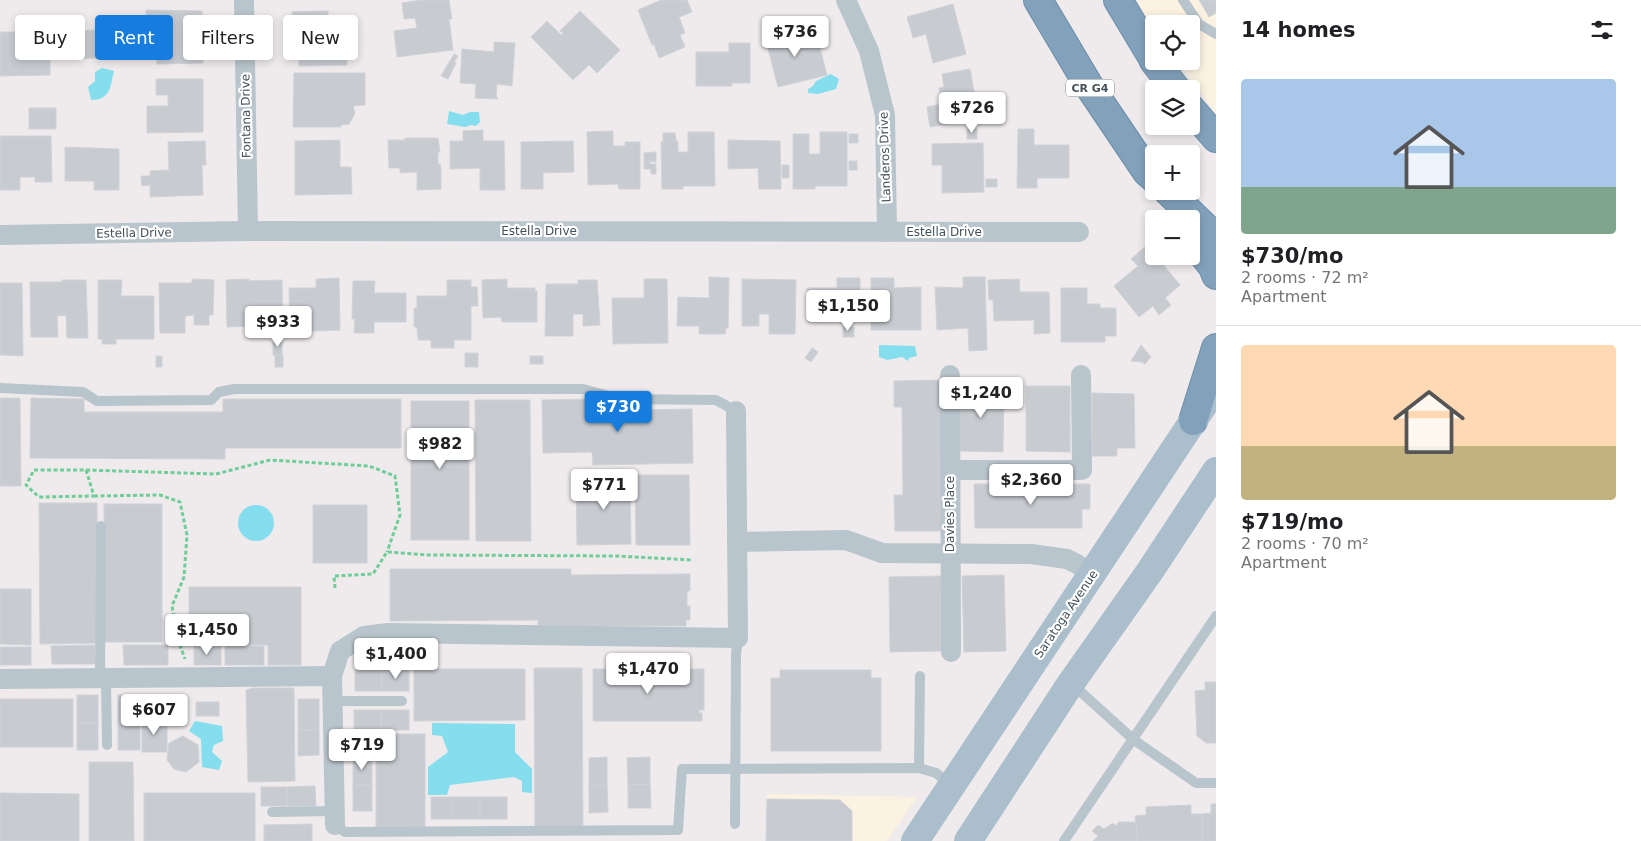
<!DOCTYPE html>
<html lang="en">
<head>
<meta charset="utf-8">
<style>
	:root { --surface:#fff; --page:#f6f6f6; --text:#202124; --muted:#757577; --line:#e0e0e0; --accent:#167cde }
	body { margin:0; font-family:"DejaVu Sans",sans-serif; background:var(--page); color:var(--text); height:100vh; display:flex; flex-direction:column; font-size:19px; white-space:nowrap }
	* { box-sizing:border-box; margin:0 }
	p { font-size:16px; color:var(--muted) }
	.icon { flex:none; width:28px; height:28px; fill:none; stroke:currentColor; stroke-width:2; stroke-linecap:round; stroke-linejoin:round }
	.map { position:relative; flex:1; overflow:hidden }
	.drawer { display:flex; flex-direction:column; background:var(--surface); width:425px }
	.drawer>* { flex:none }
	.hud { position:absolute; left:15px; top:15px; width:475px; height:45px; display:flex; gap:10px }
	.tools { position:absolute; left:1145px; top:15px; display:grid; gap:10px }
	.tools a { display:grid; place-items:center; width:55px; height:55px; border-radius:5px; background:var(--surface); box-shadow:0 2px 8px #0003; font-size:25px }
	.price { position:absolute; translate:-50% -42px; padding:0 11px; border-radius:5px; background:#fff; color:#222; font-size:16px; line-height:32px; filter:drop-shadow(0 1px 2px #0008) }
	.price::after { content:''; position:absolute; left:50%; top:30px; width:15px; height:11px; margin-left:-8px; background:inherit; clip-path:polygon(0 0,100% 0,50% 100%) }
	.price.current { background:var(--accent); color:#fff }
	ul { padding:0; list-style:none }
	li { display:grid; align-content:center; gap:10px; height:265px; padding:0 25px }
	li+li { border-top:1px solid var(--line) }
	li span { display:grid; place-items:center; height:155px; border-radius:5px; color:#555 }
	li>.icon { margin-inline-start:auto }
	span .icon { width:90px; height:90px; fill:#fffc; stroke-width:1 }
	li b { font-size:21px }
	h2 { display:flex; justify-content:space-between; align-items:center; height:60px; padding:0 25px; font-size:21px }
	.tag { padding:0 18px; border-radius:5px; background:var(--surface); box-shadow:0 2px 8px #0003; font-size:18px; line-height:45px }
	.tag.current { background:var(--accent); color:#fff }
	main { display:flex; flex:1; min-height:0 }
	.map>svg:first-child { display:block }
	.commercial { fill:#fcf2e2 }
	.water { fill:#84deed }
	.building { fill:#c8ccd1; stroke:#cfd2d8 }
	.lines { fill:none; stroke-linecap:round; stroke-linejoin:round }
	.highway-casing { stroke:#6d8da8; stroke-width:30 }
	.path { stroke:#6fcd98; stroke-width:3; stroke-dasharray:4 2.5; stroke-linecap:butt }
	.lane { stroke:#b9c5cc; stroke-width:10 }
	.street { stroke:#b9c5cc; stroke-width:20 }
	.primary { stroke:#aabecc; stroke-width:28 }
	.highway { stroke:#82a2bc; stroke-width:28 }
	.labels { text-anchor:middle; stroke-width:4.5; stroke-linejoin:round; paint-order:stroke }
	.shield { fill:#fff; stroke:#7c858b; stroke-width:1 }
	.shield-label { font-size:11px; font-weight:bold; fill:#445159 }
	.street-label { font-size:12px; fill:#445159; stroke:#fff }
</style>
</head>
<body>
<main>
<div class="map">
<svg width="1216" height="841" viewBox="0 0 1216 841">
	<rect width="100%" height="100%" fill="#efebec"/>
	<g class="commercial">
		<path d="M1137,0H1216V114L1178,61H1191V24H1154V28L1145,16Z"/>
		<path d="M767,794L917,797L887,841H766Z"/>
	</g>
	<g class="water">
		<path d="M102,68L114,71C110,87 111,100 91,100L88,87L95,81V72Z"/>
		<path d="M831,74L839,79L836,89L818,94L808,93V89L813,86L816,81Z"/>
		<path d="M449,111L463,115L470,112H479L480,122L476,126L471,125L465,127L447,124Z"/>
		<path d="M879,345L915,346L917,356L909,358L908,361L902,357L887,360L879,357Z"/>
		<circle cx="256" cy="523" r="18"/>
		<path d="M195,721L222,726L223,741L214,745L212,752L222,761L219,770L202,767L201,739L189,731Z"/>
		<path d="M432,723L515,724V752L532,769V793L522,792V781L514,777L450,785L447,795H428V767L448,752L442,736L432,735Z"/>
	</g>
	<g class="building">
		<path d="M421,0H449L452,19H449L453,50L397,57L394,31L417,28L415,18L404,19L402,3Z"/>
		<path d="M661,0H687L692,12L679,17L685,33L680,35L685,47L659,58L654,44L652,45L638,10Z"/>
		<path d="M1199,0H1216V13L1209,17Z"/>
		<path d="M953,4L966,54L933,63L926,34L913,38L907,17Z"/>
		<path d="M146,10L202,11L203,63L157,64L156,47H168L167,37H146Z"/>
		<path d="M328,11V40H346L347,65L299,66V45H301V34H293L292,12Z"/>
		<path d="M580,11L620,50L597,73L589,65L573,80L531,37L547,21L561,35L563,33L560,31Z"/>
		<path d="M27,17H50V75L0,76V32H24V35H27Z"/>
		<path d="M96,17H119V55H103V58L58,59V48H53L52,38H58L57,31L97,30Z"/>
		<path d="M786,31L789,40L816,33L827,75L778,87L765,37Z"/>
		<path d="M494,42L515,43L512,86L497,84L496,96L498,99L475,98L476,84L460,83L462,49L494,52Z"/>
		<path d="M729,43H750V83H732V86H696V52H729Z"/>
		<path d="M454,54L458,56L454,62L456,63L448,79L441,76Z"/>
		<path d="M970,69L979,118L930,127L927,107L942,104L939,88L944,87L942,74Z"/>
		<path d="M294,73H365V105L353,106L355,113L352,119L349,124L341,125V127H293Z"/>
		<path d="M156,79H203V132L147,133V106H168V95H156Z"/>
		<rect x="29" y="108" width="27" height="21"/>
		<rect x="967" y="129" width="10" height="10"/>
		<path d="M1018,129H1034V145H1069V178H1037V188H1017Z"/>
		<path d="M483,130V141H504L505,190H480V168L450,169V141H463V131Z"/>
		<path d="M613,131V146H625V142H640V189H619L618,184L588,185L587,132Z"/>
		<path d="M688,132H714L715,186H683V189H662L661,142H663V133H675L676,141H678V152H688Z"/>
		<path d="M820,132H847V186H815V189H793V134H809V154H820Z"/>
		<rect x="849" y="134" width="9" height="9"/>
		<path d="M0,136H51L52,182H35V177H20V190H0Z"/>
		<path d="M405,138H438L440,152H438V164H440L441,168V189L417,190V172L400,173V168H389L388,140H405Z"/>
		<path d="M340,140V167H351L352,194L295,195V141Z"/>
		<path d="M728,140L780,141L781,189H759L758,168L728,169Z"/>
		<path d="M205,141L206,165H202L203,195L150,197V185L142,186L141,176H150V171L169,170L168,142Z"/>
		<path d="M573,141L574,172L543,173V189H521V142Z"/>
		<path d="M983,143L984,192L942,193V165H932V144Z"/>
		<path d="M65,147L119,149V190H94V181H65Z"/>
		<path d="M656,152V162L644,161V153Z"/>
		<path d="M644,161H650V164H656V174H651V169H644Z"/>
		<rect x="849" y="161" width="8" height="9"/>
		<rect x="782" y="165" width="7" height="13"/>
		<rect x="986" y="179" width="11" height="8"/>
		<path d="M1147,245L1154,253V256H1156L1180,285L1165,298L1171,305L1159,315L1153,306L1139,317L1114,286L1138,266L1131,259Z"/>
		<path d="M709,277L729,278L728,328H726L725,334H699V326H677L678,297L709,298Z"/>
		<path d="M963,277H985L987,350L969,351L968,328L937,330L935,287L963,288Z"/>
		<path d="M339,278L340,330L290,332L289,288H316V279Z"/>
		<path d="M837,278H860V321L808,322L807,288H837Z"/>
		<path d="M871,278H894V288L921,287V330H871Z"/>
		<path d="M192,279L214,280L213,315H209V325H194V315L185,316V333H160L159,283H192Z"/>
		<path d="M249,279V281L282,280L283,337L254,336V326L227,327L226,280Z"/>
		<path d="M507,279V288H535V292L537,291V322H502L501,317L483,318L482,280Z"/>
		<path d="M644,279H667L668,343L613,344L612,298H644Z"/>
		<path d="M742,279L796,280L795,334H769V314H759V326H742Z"/>
		<path d="M1019,279L1020,292H1049L1050,333L1034,334V320L994,321L993,300H989L988,280Z"/>
		<path d="M62,280H86L88,338H67L66,315L57,316L58,337H31L30,282H62Z"/>
		<path d="M98,280H122L121,296H154V339H116V344H102V339H98Z"/>
		<path d="M447,280H471V287H477L478,306H471V340H454V348H431V340H418L417,327H414V308H417V296H447Z"/>
		<path d="M578,280H597L600,325L583,326V314H573V336H545L546,284H578Z"/>
		<path d="M353,281H375L374,293H406V322H374V333H354L355,319H352Z"/>
		<path d="M0,283H22L23,356L0,355Z"/>
		<path d="M1061,288H1087V304H1100V308H1116V336H1105V342H1061Z"/>
		<rect x="843" y="327" width="11" height="10"/>
		<rect x="273" y="342" width="9" height="13"/>
		<path d="M1141,345L1151,357L1145,364L1142,362L1131,361Z"/>
		<path d="M812,348L818,352L811,362L805,358Z"/>
		<rect x="465" y="353" width="13" height="14"/>
		<rect x="275" y="355" width="8" height="12"/>
		<rect x="156" y="356" width="6" height="11"/>
		<rect x="530" y="356" width="13" height="8"/>
		<path d="M943,380L944,531H895L894,495H903L902,407H894V381Z"/>
		<path d="M959,386H1004L1003,452L959,451Z"/>
		<path d="M1026,386H1070V452L1026,451Z"/>
		<path d="M1092,393L1134,394L1135,448H1117V456H1092Z"/>
		<path d="M0,398H20L21,486H0Z"/>
		<path d="M31,398L84,399V412H223V399H401V448H225V459L30,458Z"/>
		<path d="M596,399V411L692,409L693,463L593,465L592,452L543,453L542,400Z"/>
		<path d="M475,400H530L531,541H476Z"/>
		<rect x="411" y="401" width="58" height="139"/>
		<path d="M635,475H689L690,545H636Z"/>
		<path d="M630,477L631,544L577,545L576,478Z"/>
		<path d="M974,484H1090V509H1082V528H975Z"/>
		<path d="M39,503H97L98,643L40,644Z"/>
		<rect x="104" y="504" width="58" height="138"/>
		<rect x="313" y="505" width="54" height="58"/>
		<path d="M390,569H571V575L690,574V591H687V606H690V620H686V626H538V620L390,621Z"/>
		<path d="M1004,575L1006,651L964,652L962,576Z"/>
		<path d="M941,576V651L890,652L889,577Z"/>
		<path d="M189,587H301V665H268V645H189Z"/>
		<path d="M0,589H31V645L0,644Z"/>
		<path d="M95,645V664H52L51,646Z"/>
		<path d="M123,645H168V665H124Z"/>
		<rect x="194" y="646" width="27" height="19"/>
		<rect x="225" y="646" width="39" height="19"/>
		<rect x="0" y="647" width="31" height="18"/>
		<path d="M534,668H582L583,826H535Z"/>
		<path d="M414,669H525V720L414,721Z"/>
		<path d="M593,669H704V710H699V713H702V721H593Z"/>
		<rect x="355" y="670" width="27" height="21"/>
		<rect x="382" y="670" width="27" height="21"/>
		<path d="M780,670H871V678H881V751H771V678H780Z"/>
		<path d="M1205,682H1216V743H1206L1197,736L1195,691L1205,690Z"/>
		<path d="M253,688H294L295,781L248,782L246,690Z"/>
		<rect x="77" y="695" width="21" height="28"/>
		<rect x="118" y="695" width="22" height="28"/>
		<rect x="145" y="695" width="31" height="22"/>
		<rect x="0" y="699" width="73" height="48"/>
		<rect x="298" y="699" width="21" height="31"/>
		<rect x="196" y="702" width="23" height="14"/>
		<rect x="354" y="710" width="27" height="20"/>
		<rect x="381" y="710" width="28" height="20"/>
		<rect x="142" y="719" width="25" height="33"/>
		<rect x="77" y="723" width="21" height="27"/>
		<rect x="118" y="723" width="22" height="27"/>
		<path d="M298,730H319V755L298,756Z"/>
		<rect x="376" y="734" width="49" height="93"/>
		<path d="M183,736L198,745L199,762L186,772L174,769L167,760L169,743Z"/>
		<rect x="353" y="757" width="19" height="28"/>
		<path d="M607,757V785L589,786V758Z"/>
		<path d="M650,757V784L628,785L627,758Z"/>
		<path d="M89,762H133L134,841H89Z"/>
		<path d="M650,784L651,808H628V785Z"/>
		<rect x="353" y="785" width="19" height="26"/>
		<path d="M607,785L608,812L589,813V786Z"/>
		<path d="M315,786L316,806H287V787Z"/>
		<rect x="261" y="787" width="26" height="19"/>
		<path d="M0,793L79,794V841H0Z"/>
		<rect x="144" y="793" width="111" height="48"/>
		<rect x="431" y="797" width="21" height="22"/>
		<rect x="452" y="797" width="28" height="22"/>
		<rect x="480" y="797" width="27" height="22"/>
		<path d="M767,799L840,800L852,811V841H766Z"/>
		<path d="M1211,804H1216V841H1202V814L1211,813Z"/>
		<path d="M1191,805V814H1202V841H1137L1135,816L1146,815V807Z"/>
		<path d="M1119,822H1136L1137,841H1093L1098,836L1092,831L1098,825L1104,829L1113,823L1116,826Z"/>
		<path d="M312,824V841H264V825Z"/>
	</g>
	<g class="lines">
		<g class="highway-casing">
			<g id="highway">
				<path d="M1038,0L1089,86L1147,172L1154,178"/>
				<path d="M1118,0L1154,60"/>
				<path d="M1154,61L1176,89"/>
				<path d="M1191,109L1216,138"/>
				<path d="M1168,191L1216,238"/>
				<path d="M1191,239L1213,267L1216,275"/>
				<path d="M1193,421L1216,348"/>
			</g>
		</g>
		<g class="path">
			<path d="M86,470L94,496L39,497L26,485L34,470H86L216,474L270,460L369,466L395,476L400,515L387,552"/>
			<path d="M94,496L160,495L180,502L187,535L184,577L172,606L178,640L185,659"/>
			<path d="M335,588L334,576L373,574L387,552L429,555L616,556L693,560"/>
		</g>
		<g class="lane">
			<path d="M1183,0L1199,24L1216,34"/>
			<path d="M0,388L83,392L97,401L211,400L219,392L234,389H583L620,399L716,400L736,411"/>
			<path d="M100,679L101,526"/>
			<path d="M106,679L107,745"/>
			<path d="M1072,684L1134,740L1196,783H1216"/>
			<path d="M332,701H402"/>
			<path d="M919,768L920,676"/>
			<path d="M272,812L334,811"/>
			<path d="M735,824L736,654L738,638"/>
			<path d="M335,825L345,832L678,830L682,769L919,768L936,773L951,785"/>
			<path d="M1064,841L1216,616"/>
		</g>
		<g class="street">
			<path d="M244,0L248,231"/>
			<path d="M846,0L869,51L885,115L887,232"/>
			<path d="M0,235L248,231L1079,232"/>
			<path d="M950,375L951,652"/>
			<path d="M951,470H1082L1081,375"/>
			<path d="M737,542L846,540L882,553L1031,554L1067,559L1077,564L1092,574"/>
			<path d="M332,676L340,651L364,636L388,633L738,638L736,411"/>
			<path d="M0,679L332,676L335,825"/>
		</g>
		<g class="primary">
			<path d="M915,841L1207,400"/>
			<path d="M968,841L1071,683L1150,571L1216,471"/>
		</g>
		<use href="#highway" class="highway"/>
	</g>
	<g class="labels">
		<rect class="shield" x="1066" y="79.5" width="48" height="17" rx="4"/>
		<g class="shield-label">
			<text x="1090" y="92">CR G4</text>
		</g>
		<g class="street-label">
			<text transform="translate(246 116) rotate(-91)" y="4">Fontana Drive</text>
			<text transform="translate(885 157) rotate(-92)" y="4">Landeros Drive</text>
			<text x="539" y="235">Estella Drive</text>
			<text x="944" y="236">Estella Drive</text>
			<text transform="translate(134 233) rotate(-1)" y="4">Estella Drive</text>
			<text transform="translate(950 514) rotate(-90)" y="4">Davies Place</text>
			<text transform="translate(1066 614) rotate(-56)" y="4">Saratoga Avenue</text>
		</g>
	</g>
</svg>
<div class="tools">
<a><svg class="icon" aria-label="locate" viewBox="0 0 24 24"><circle cx="12" cy="12" r="6"/><path d="M12 2v4M12 18v4M2 12h4M18 12h4"/></svg></a>
<a><svg class="icon" aria-label="layers" viewBox="0 0 24 24"><path d="M12 4l9 5-9 5-9-5zM3 14l9 5 9-5"/></svg></a>
<a>+</a>
<a>−</a>
</div>
<b class="price" style="left:795px;top:58px">$736</b>
<b class="price" style="left:972px;top:134px">$726</b>
<b class="price" style="left:848px;top:332px">$1,150</b>
<b class="price" style="left:278px;top:348px">$933</b>
<b class="price" style="left:981px;top:419px">$1,240</b>
<b class="price current" style="left:618px;top:433px">$730</b>
<b class="price" style="left:440px;top:470px">$982</b>
<b class="price" style="left:1031px;top:506px">$2,360</b>
<b class="price" style="left:604px;top:511px">$771</b>
<b class="price" style="left:207px;top:656px">$1,450</b>
<b class="price" style="left:396px;top:680px">$1,400</b>
<b class="price" style="left:648px;top:695px">$1,470</b>
<b class="price" style="left:154px;top:736px">$607</b>
<b class="price" style="left:362px;top:771px">$719</b>
<div class="hud">
<a class="tag">Buy</a>
<a class="tag current">Rent</a>
<a class="tag">Filters</a>
<a class="tag">New</a>
</div>
</div>
<section class="drawer">
<h2>14 homes<svg class="icon" aria-label="filters" viewBox="0 0 24 24"><path d="M4 7h16M4 17h16"/><circle cx="9" cy="7" r="2"/><circle cx="15" cy="17" r="2"/></svg></h2>
<ul>
<li><span style="background:linear-gradient(#a9c7e8 70%,#7fa58c 0)"><svg class="icon" aria-label="home" viewBox="0 0 24 24"><path d="M3 11l9-7 9 7M6 9v11h12V9"/></svg></span><div><b>$730/mo</b><p>2 rooms · 72 m²</p><p>Apartment</p></div></li>
<li><span style="background:linear-gradient(#ffd9b3 65%,#c2b280 0)"><svg class="icon" aria-label="home" viewBox="0 0 24 24"><path d="M3 11l9-7 9 7M6 9v11h12V9"/></svg></span><div><b>$719/mo</b><p>2 rooms · 70 m²</p><p>Apartment</p></div></li>
</ul>
</section>
</main>
</body>
</html>
